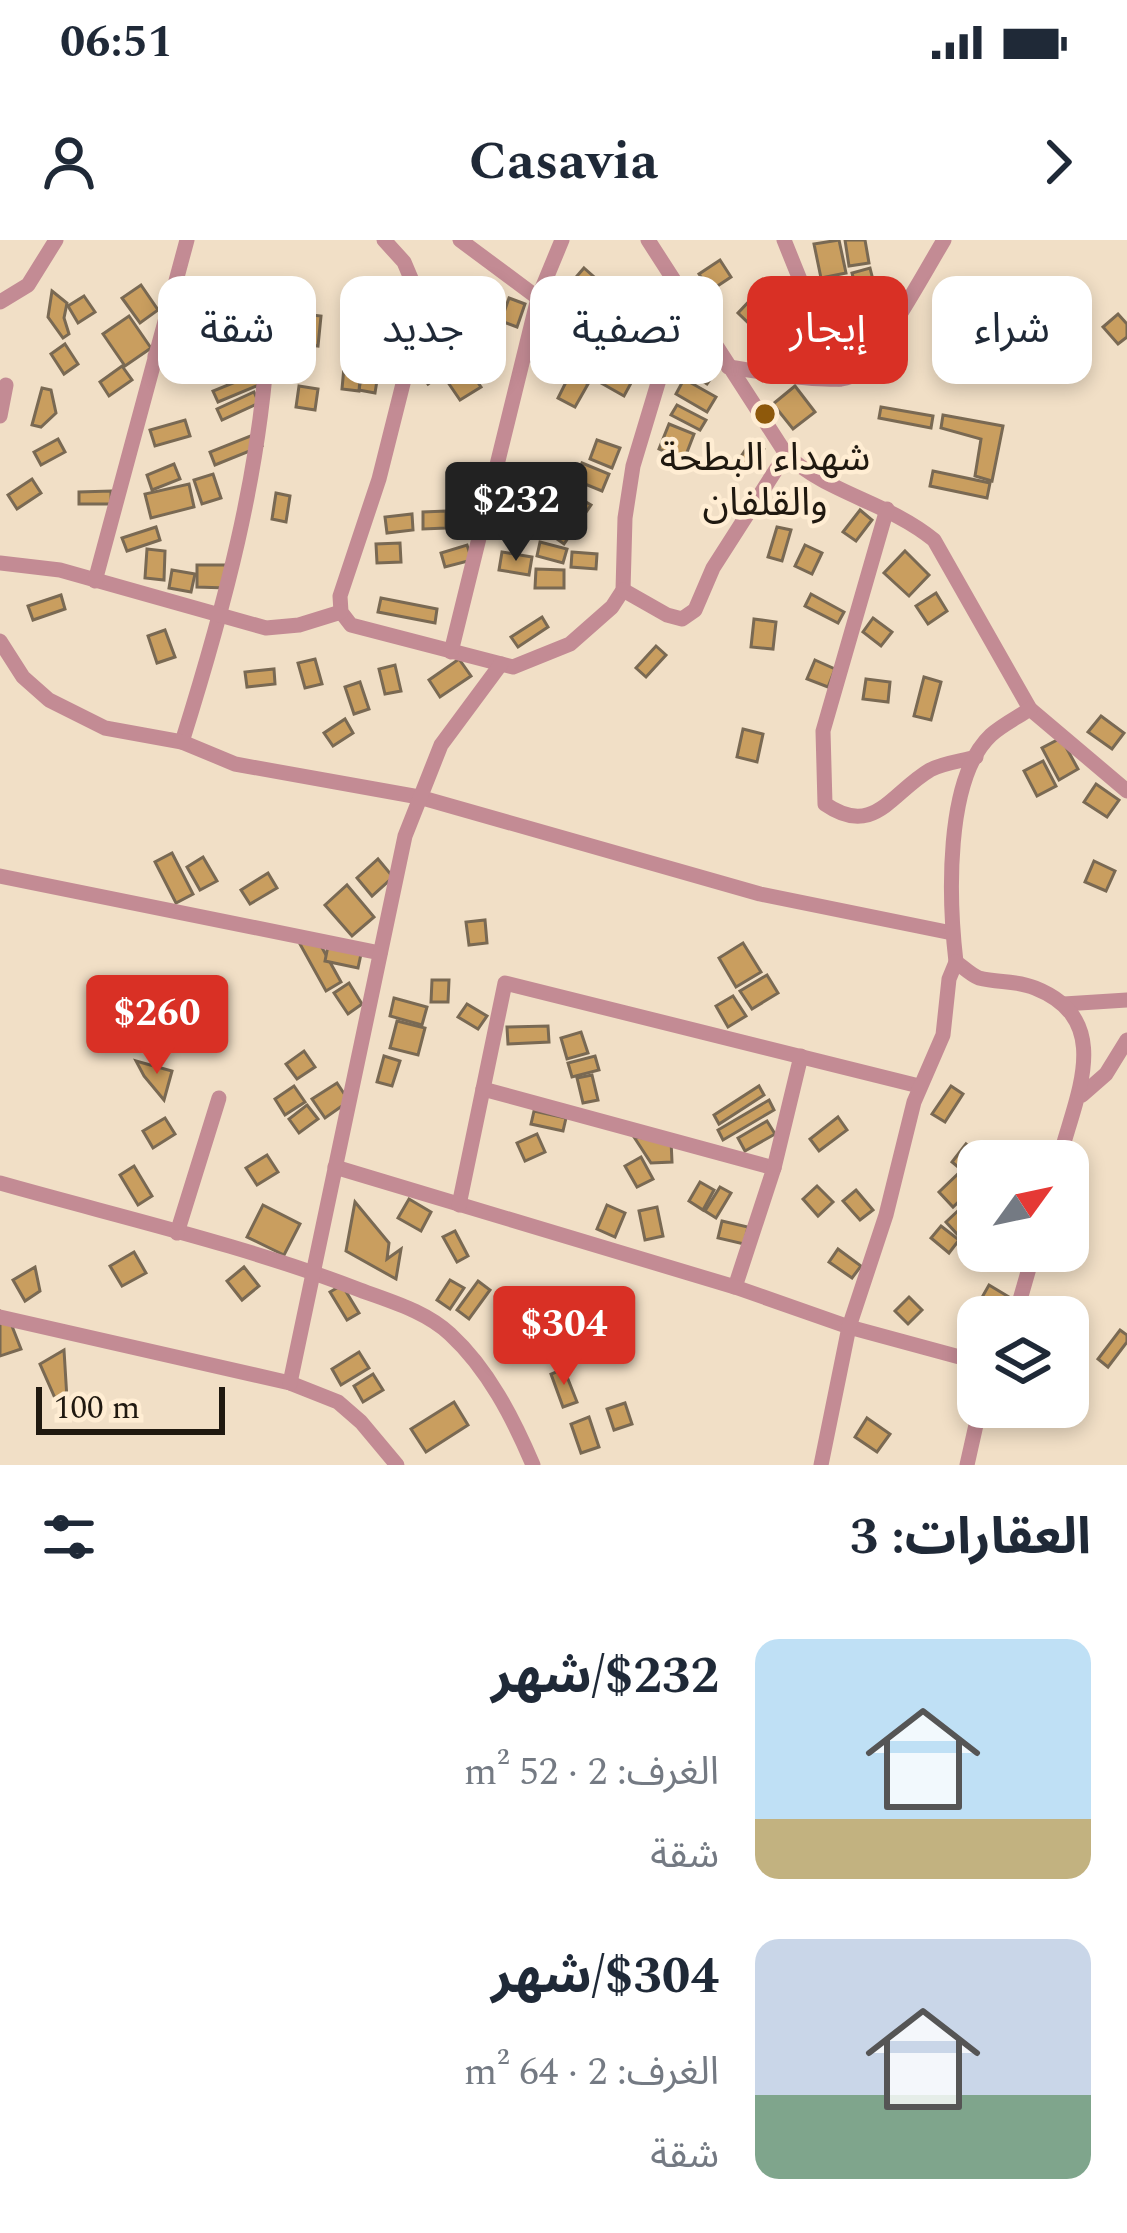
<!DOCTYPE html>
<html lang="ar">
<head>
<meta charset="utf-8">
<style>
	:root { --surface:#fff; --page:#f2f2f3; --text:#1f2937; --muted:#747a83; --accent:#d93025 }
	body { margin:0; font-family:Spectral,"Noto Sans Arabic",serif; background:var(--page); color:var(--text); direction:rtl; height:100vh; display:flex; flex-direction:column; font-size:45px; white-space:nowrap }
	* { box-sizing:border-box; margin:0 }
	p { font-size:39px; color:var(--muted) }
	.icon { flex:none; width:66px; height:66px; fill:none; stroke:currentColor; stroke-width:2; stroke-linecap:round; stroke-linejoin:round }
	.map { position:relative; height:1225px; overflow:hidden; direction:ltr }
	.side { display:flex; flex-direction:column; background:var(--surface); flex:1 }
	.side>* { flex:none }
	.hud { position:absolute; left:36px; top:36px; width:1056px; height:108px; direction:rtl; display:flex; gap:24px }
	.needle { width:78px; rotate:57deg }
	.tools { position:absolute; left:957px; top:900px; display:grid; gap:24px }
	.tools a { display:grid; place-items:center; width:132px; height:132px; border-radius:24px; background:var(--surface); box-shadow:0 6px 18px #0003; font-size:60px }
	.scale { position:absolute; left:36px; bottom:30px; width:189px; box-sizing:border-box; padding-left:12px; border:6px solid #201910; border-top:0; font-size:33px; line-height:42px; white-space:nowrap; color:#201910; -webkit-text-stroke:9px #ffedd3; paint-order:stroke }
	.price { position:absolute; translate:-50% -102px; padding:0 27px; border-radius:12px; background:var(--accent); color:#fff; font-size:39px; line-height:78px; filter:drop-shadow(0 3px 6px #0008) }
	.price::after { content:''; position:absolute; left:50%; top:72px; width:36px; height:27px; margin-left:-18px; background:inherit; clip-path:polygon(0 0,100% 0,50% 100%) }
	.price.active { background:#222; color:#fff }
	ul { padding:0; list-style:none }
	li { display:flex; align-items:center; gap:36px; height:300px; padding:0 36px }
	li span { display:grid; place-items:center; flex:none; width:336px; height:240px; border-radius:24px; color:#555 }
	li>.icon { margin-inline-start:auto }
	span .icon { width:144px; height:144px; fill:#fffc; stroke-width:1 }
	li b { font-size:51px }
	h2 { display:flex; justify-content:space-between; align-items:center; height:144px; padding:0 36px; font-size:51px }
	.tag { padding:0 42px; border-radius:24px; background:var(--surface); box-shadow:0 6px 18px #0003; font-size:42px; line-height:108px }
	.tag.active { background:var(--accent); color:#fff }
	.status { display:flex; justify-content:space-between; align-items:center; height:84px; padding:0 60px; background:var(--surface); direction:ltr }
	.status svg { height:33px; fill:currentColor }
	header { display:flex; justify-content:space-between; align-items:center; height:156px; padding:0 36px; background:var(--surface); font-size:54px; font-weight:700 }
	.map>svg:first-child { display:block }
	.building { fill:#c99e5f; stroke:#796953; stroke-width:3 }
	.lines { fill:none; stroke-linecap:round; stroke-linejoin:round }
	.street { stroke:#c38b94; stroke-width:15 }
	.poi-dot { fill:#8e590b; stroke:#ffedd3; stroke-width:4.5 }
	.labels { text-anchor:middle; stroke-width:9; stroke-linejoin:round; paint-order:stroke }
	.poi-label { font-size:39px; fill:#201910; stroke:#ffedd3 }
</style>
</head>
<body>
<div class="status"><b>06:51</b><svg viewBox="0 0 49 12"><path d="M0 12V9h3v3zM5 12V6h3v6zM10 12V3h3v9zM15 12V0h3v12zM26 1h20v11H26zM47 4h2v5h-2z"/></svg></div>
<header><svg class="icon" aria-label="forward" viewBox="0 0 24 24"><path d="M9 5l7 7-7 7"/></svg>Casavia<svg class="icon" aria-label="person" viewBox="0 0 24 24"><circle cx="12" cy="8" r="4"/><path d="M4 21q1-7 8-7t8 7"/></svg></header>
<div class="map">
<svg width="1127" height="1225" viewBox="0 0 1127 1225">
	<rect width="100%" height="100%" fill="#f1dfc6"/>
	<g class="building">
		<path d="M839,0L846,33L821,38L814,4Z"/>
		<path d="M845,0H865L869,23L849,26Z"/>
		<path d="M720,20L731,37L710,51L699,34Z"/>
		<path d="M584,28L602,44L588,60L570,44Z"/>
		<path d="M870,28L877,56L859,60L852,33Z"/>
		<path d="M489,44L501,49L489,80L476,75Z"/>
		<path d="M846,44L849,60L827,64L824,47Z"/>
		<path d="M141,45L158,70L140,83L122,58Z"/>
		<path d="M650,50L667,62L651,85L634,73Z"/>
		<path d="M52,51L67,63L64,78L69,94L63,98L48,77Z"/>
		<path d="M756,54L784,82L766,100L738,73Z"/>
		<path d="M84,56L95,72L78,83L68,66Z"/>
		<path d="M509,58L525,64L517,87L501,81Z"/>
		<path d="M429,66L447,70L443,90L425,87Z"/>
		<path d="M303,74L321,76L318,106L300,104Z"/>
		<path d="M1118,74L1127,84V97L1118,104L1103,87Z"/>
		<path d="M129,76L151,108L125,126L103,94Z"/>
		<path d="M217,78L218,91L185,93L184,80Z"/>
		<path d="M618,79L647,92L639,110L610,97Z"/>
		<path d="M346,83L359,84L357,113L344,112Z"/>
		<path d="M464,90L476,108L458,120L446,102Z"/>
		<path d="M372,95L399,99L396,124L369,121Z"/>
		<path d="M255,98L265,122L227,138L217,114Z"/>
		<path d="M1012,98L1020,117L991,128L983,109Z"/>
		<path d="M65,104L78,124L64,134L51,114Z"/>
		<path d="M535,106L562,126L553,138L527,118Z"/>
		<path d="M437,111L449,128L428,144L416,127Z"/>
		<path d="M696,113L718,128L707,144L685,129Z"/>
		<path d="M363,125L379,128L375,153L359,150Z"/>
		<path d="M122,126L132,140L109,156L100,142Z"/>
		<path d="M602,126L631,143L624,156L594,139Z"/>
		<path d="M344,127L361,129L359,151L342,149Z"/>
		<path d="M467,127L481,147L460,160L447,141Z"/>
		<path d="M255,134L259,145L218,162L213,151Z"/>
		<path d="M570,134L588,144L575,167L558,158Z"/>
		<path d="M684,139L716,157L707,172L676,154Z"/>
		<path d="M299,146L318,149L315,170L296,167Z"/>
		<path d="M795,146L815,172L793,189L773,164Z"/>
		<path d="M42,148L51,150L56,173L41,187L32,185Z"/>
		<path d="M254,152L259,163L222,180L217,169Z"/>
		<path d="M677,165L706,180L700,190L671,175Z"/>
		<path d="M881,167L933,176L931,188L879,178Z"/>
		<path d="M943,175L1003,186L992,241L975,236L981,199L941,188Z"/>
		<path d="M185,180L190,196L155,206L150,190Z"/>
		<path d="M669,184L694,194L684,220L659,209Z"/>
		<path d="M258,193L262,206L215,225L210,212Z"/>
		<path d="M58,199L65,212L41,225L34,212Z"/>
		<path d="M597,200L620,208L612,228L590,219Z"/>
		<path d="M752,200L764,209L748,232L736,224Z"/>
		<path d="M582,223L609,234L602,251L575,240Z"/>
		<path d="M174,224L180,239L152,250L147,235Z"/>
		<path d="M933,231L990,243L987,258L930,246Z"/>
		<path d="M213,234L221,258L202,264L194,240Z"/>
		<path d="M32,239L41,253L17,269L8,255Z"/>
		<path d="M189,244L194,267L151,278L145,254Z"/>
		<path d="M111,251V264H79V252Z"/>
		<path d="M276,253L290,256L286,282L272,279Z"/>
		<path d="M581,259L591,265L564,304L554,297Z"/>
		<path d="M860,270L872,280L856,301L843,292Z"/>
		<path d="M446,271V288L423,289V272Z"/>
		<path d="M513,271L533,273L532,291L511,289Z"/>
		<path d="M412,274L413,290L387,293L385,277Z"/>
		<path d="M156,287L160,300L127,311L122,298Z"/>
		<path d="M777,287L791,290L782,321L768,317Z"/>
		<path d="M540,302L567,309L563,323L537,316Z"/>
		<path d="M400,303L401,322L377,323L376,304Z"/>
		<path d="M467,305L472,320L445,327L441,313Z"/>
		<path d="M805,305L822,313L812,334L795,326Z"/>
		<path d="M147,309L165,311L164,340L145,338Z"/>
		<path d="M905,311L929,335L909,356L884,333Z"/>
		<path d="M502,312L532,317L529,335L499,330Z"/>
		<path d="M572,312L597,314L596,329L571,327Z"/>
		<path d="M197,325H226V348L197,347Z"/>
		<path d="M536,329L564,330V348H535Z"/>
		<path d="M172,330L195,334L191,352L169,348Z"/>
		<path d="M936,353L947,371L928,384L916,366Z"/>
		<path d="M811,354L844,372L838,383L805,366Z"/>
		<path d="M61,355L65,369L33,380L28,366Z"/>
		<path d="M381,358L437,369L435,383L378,372Z"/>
		<path d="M542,377L548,387L518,407L511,397Z"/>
		<path d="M873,378L892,392L881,406L863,392Z"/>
		<path d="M754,379L776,382L773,409L751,407Z"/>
		<path d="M165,390L175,417L157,423L148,396Z"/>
		<path d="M656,406L666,415L646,437L636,428Z"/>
		<path d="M315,419L322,444L305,448L298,423Z"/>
		<path d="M459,419L471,436L440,457L429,440Z"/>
		<path d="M815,420L835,429L828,447L807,439Z"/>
		<path d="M395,425L401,451L385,454L379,429Z"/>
		<path d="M274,429L275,444L247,447L245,432Z"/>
		<path d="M924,437L941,442L931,480L914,476Z"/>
		<path d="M866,439L890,442L888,462L863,459Z"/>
		<path d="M360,442L369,469L354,474L345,447Z"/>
		<path d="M1101,476L1124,493L1112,509L1088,492Z"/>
		<path d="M345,479L353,493L333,506L324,493Z"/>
		<path d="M743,489L763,494L757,522L737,517Z"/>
		<path d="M1061,498L1078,529L1059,540L1042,508Z"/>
		<path d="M1043,521L1056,546L1037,556L1024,531Z"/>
		<path d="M1096,544L1119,560L1107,577L1084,562Z"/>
		<path d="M172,613L193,654L176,663L155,622Z"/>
		<path d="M203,617L217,641L200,650L187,627Z"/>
		<path d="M378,619L393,637L372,656L357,638Z"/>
		<path d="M1094,621L1115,631L1106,651L1085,642Z"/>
		<path d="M268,633L277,648L250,664L241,650Z"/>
		<path d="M347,645L374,677L352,696L325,665Z"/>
		<path d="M485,680L487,703L469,705L466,682Z"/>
		<path d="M315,695L341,742L326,751L300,704Z"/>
		<path d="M743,703L761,732L736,747L719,718Z"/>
		<path d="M328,706L361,714L358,728L325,721Z"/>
		<path d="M767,735L778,753L752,769L740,751Z"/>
		<path d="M432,740H449L448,762H431Z"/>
		<path d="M349,743L362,764L348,774L334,753Z"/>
		<path d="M733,756L746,776L728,787L716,766Z"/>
		<path d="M394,758L427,767L422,785L390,776Z"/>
		<path d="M467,764L487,776L478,789L458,777Z"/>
		<path d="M397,781L425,788L418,815L390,808Z"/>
		<path d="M548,786L549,802L508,804L507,787Z"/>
		<path d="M581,792L588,813L567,819L561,798Z"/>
		<path d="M304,811L315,827L297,839L286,824Z"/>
		<path d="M384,816L400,821L392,846L377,842Z"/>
		<path d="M595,816L599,830L572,837L568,823Z"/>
		<path d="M136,821L172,831L164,860L144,836Z"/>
		<path d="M592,835L598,860L583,863L577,838Z"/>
		<path d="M337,843L349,861L325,878L312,859Z"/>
		<path d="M294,846L305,862L285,875L275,859Z"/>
		<path d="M759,846L764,855L719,884L714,875Z"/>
		<path d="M951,846L963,854L945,882L932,874Z"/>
		<path d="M769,860L774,870L723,900L718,890Z"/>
		<path d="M307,865L318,879L299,893L289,879Z"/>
		<path d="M534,871L566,878L563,891L531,884Z"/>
		<path d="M838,877L847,890L819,911L810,899Z"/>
		<path d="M165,878L175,894L153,908L143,891Z"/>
		<path d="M767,881L775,894L745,911L738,898Z"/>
		<path d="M537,894L545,912L525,921L517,903Z"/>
		<path d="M634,897L671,900L672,922L651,923Z"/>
		<path d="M966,904L987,921H978L974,940L952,922Z"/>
		<path d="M267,915L278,932L257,945L246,928Z"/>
		<path d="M641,917L653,939L637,947L625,926Z"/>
		<path d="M134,926L152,956L138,965L120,935Z"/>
		<path d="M960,932L974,947L953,967L939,952Z"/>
		<path d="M700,942L714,950L703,970L689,961Z"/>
		<path d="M817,946L833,962L818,976L803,959Z"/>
		<path d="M720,947L731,953L716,978L705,971Z"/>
		<path d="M856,950L873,970L860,980L843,961Z"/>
		<path d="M978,952V976L958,995L946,982Z"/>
		<path d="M409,959L431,972L421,991L398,978Z"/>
		<path d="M355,962L389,1003L387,1019L401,1009L396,1039L346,1011Z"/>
		<path d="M263,965L300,984L284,1015L247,997Z"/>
		<path d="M607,965L625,973L615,997L597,989Z"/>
		<path d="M657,967L663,996L645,1000L639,971Z"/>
		<path d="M722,981L748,987L744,1004L718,998Z"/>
		<path d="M941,986L959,1000L949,1013L931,998Z"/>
		<path d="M455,991L468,1016L457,1022L443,997Z"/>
		<path d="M838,1009L861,1026L852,1038L829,1022Z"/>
		<path d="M134,1012L146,1033L122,1046L110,1026Z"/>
		<path d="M35,1027L40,1051L25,1061L13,1040Z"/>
		<path d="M244,1027L259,1046L242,1060L227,1041Z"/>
		<path d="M450,1040L464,1048L450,1069L437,1060Z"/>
		<path d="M478,1041L490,1050L469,1079L457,1070Z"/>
		<path d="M342,1045L359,1073L347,1080L330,1052Z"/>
		<path d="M989,1045L1009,1057L998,1077L978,1079L972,1075Z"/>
		<path d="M520,1049L531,1066L515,1076L505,1059Z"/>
		<path d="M585,1055L596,1072L552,1099L542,1082Z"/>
		<path d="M909,1057L922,1070L908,1084L895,1071Z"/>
		<path d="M0,1071L8,1076L21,1109L0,1116Z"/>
		<path d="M529,1074L544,1097L532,1105L517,1081Z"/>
		<path d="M1120,1090L1127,1095V1102L1108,1127L1098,1119Z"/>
		<path d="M64,1110L67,1159L55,1158L40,1124Z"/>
		<path d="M359,1112L369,1128L341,1145L332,1129Z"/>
		<path d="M564,1129L577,1162L563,1167L551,1134Z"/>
		<path d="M373,1134L383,1150L363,1162L354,1146Z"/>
		<path d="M454,1162L468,1185L426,1212L411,1189Z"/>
		<path d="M625,1163L632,1184L614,1190L607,1169Z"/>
		<path d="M589,1177L599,1207L581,1213L571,1184Z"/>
		<path d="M867,1178L890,1194L877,1212L855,1197Z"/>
	</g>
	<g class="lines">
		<g class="street">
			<path d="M384,0L404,22L415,48L420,76L379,239L340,356L341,372L351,385L513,427L570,404L612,367L623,350L625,278L633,226L683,60"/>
			<path d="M460,0L538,58L659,135"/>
			<path d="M648,0L786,214C826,253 888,262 934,300L1030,469L1127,551"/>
			<path d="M784,0L840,139"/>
			<path d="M0,62L28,45L56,0"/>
			<path d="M155,116L256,90L268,96C260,236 224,368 182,502"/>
			<path d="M728,127C752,130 830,145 849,137C874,127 927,28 944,0"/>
			<path d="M0,176L6,145"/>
			<path d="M887,269L823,491L825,564C874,598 891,553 930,530C943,523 962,521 976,517"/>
			<path d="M0,323L60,330L266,388L299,385L341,372"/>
			<path d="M95,341L187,0"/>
			<path d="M623,350L667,375L682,379L695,370L713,328L786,214"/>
			<path d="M0,401L23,437L49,460L105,488L182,502L235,524L419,557L760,654L952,693"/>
			<path d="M451,412L538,58L562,0"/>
			<path d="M0,636L380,713"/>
			<path d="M956,722C949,662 944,539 991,495C1002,485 1018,477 1030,469"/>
			<path d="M1064,764L1127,760"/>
			<path d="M483,849L774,928L735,1047"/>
			<path d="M1082,855L1106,834L1127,800"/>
			<path d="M335,927L735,1047L849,1087L978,1122"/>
			<path d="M774,928L801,816"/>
			<path d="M0,943C120,977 244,1005 360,1050C392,1062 425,1071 450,1094C488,1129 513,1178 533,1225"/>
			<path d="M459,965L505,743L919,846"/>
			<path d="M177,993L219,858"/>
			<path d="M0,1077L290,1143L338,1162L361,1182L397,1225"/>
			<path d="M1015,1077L1034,1011"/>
			<path d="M290,1143L405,596L441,505L501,424"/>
			<path d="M821,1225L849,1087L886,975L914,862L943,795L949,739L956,722C963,727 971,735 979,738C998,743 1016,740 1035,748C1118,781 1073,861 1059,921"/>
			<path d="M967,1225L980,1167"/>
		</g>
	</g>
	<circle class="poi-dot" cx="765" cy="174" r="12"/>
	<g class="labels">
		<g class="poi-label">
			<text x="765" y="230">شهداء البطحة<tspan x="765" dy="45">والقلفان</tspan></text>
		</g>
	</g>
</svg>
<div class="tools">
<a><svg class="needle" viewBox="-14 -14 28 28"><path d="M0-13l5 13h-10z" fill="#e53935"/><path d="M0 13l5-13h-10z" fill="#747a83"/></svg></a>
<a><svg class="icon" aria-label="layers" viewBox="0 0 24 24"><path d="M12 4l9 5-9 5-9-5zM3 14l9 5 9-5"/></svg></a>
</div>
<div class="scale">100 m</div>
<b class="price active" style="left:516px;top:324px">$232</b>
<b class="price" style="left:157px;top:837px">$260</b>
<b class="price" style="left:564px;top:1148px">$304</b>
<div class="hud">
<a class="tag">شراء</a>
<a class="tag active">إيجار</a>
<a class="tag">تصفية</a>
<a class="tag">جديد</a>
<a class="tag">شقة</a>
</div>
</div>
<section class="side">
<h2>العقارات: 3<svg class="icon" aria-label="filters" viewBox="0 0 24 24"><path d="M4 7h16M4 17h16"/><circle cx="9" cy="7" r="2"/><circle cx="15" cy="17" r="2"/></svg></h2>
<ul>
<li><span style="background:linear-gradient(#bfe0f5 75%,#c2b280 0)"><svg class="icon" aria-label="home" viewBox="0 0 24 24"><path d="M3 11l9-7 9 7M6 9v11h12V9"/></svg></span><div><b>$232/شهر</b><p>الغرف: 2 · 52 m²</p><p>شقة</p></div></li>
<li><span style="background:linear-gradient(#c9d6e8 65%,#7fa58c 0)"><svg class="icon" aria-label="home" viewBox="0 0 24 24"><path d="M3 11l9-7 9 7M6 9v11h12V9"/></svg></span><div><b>$304/شهر</b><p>الغرف: 2 · 64 m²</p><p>شقة</p></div></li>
</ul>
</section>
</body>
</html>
